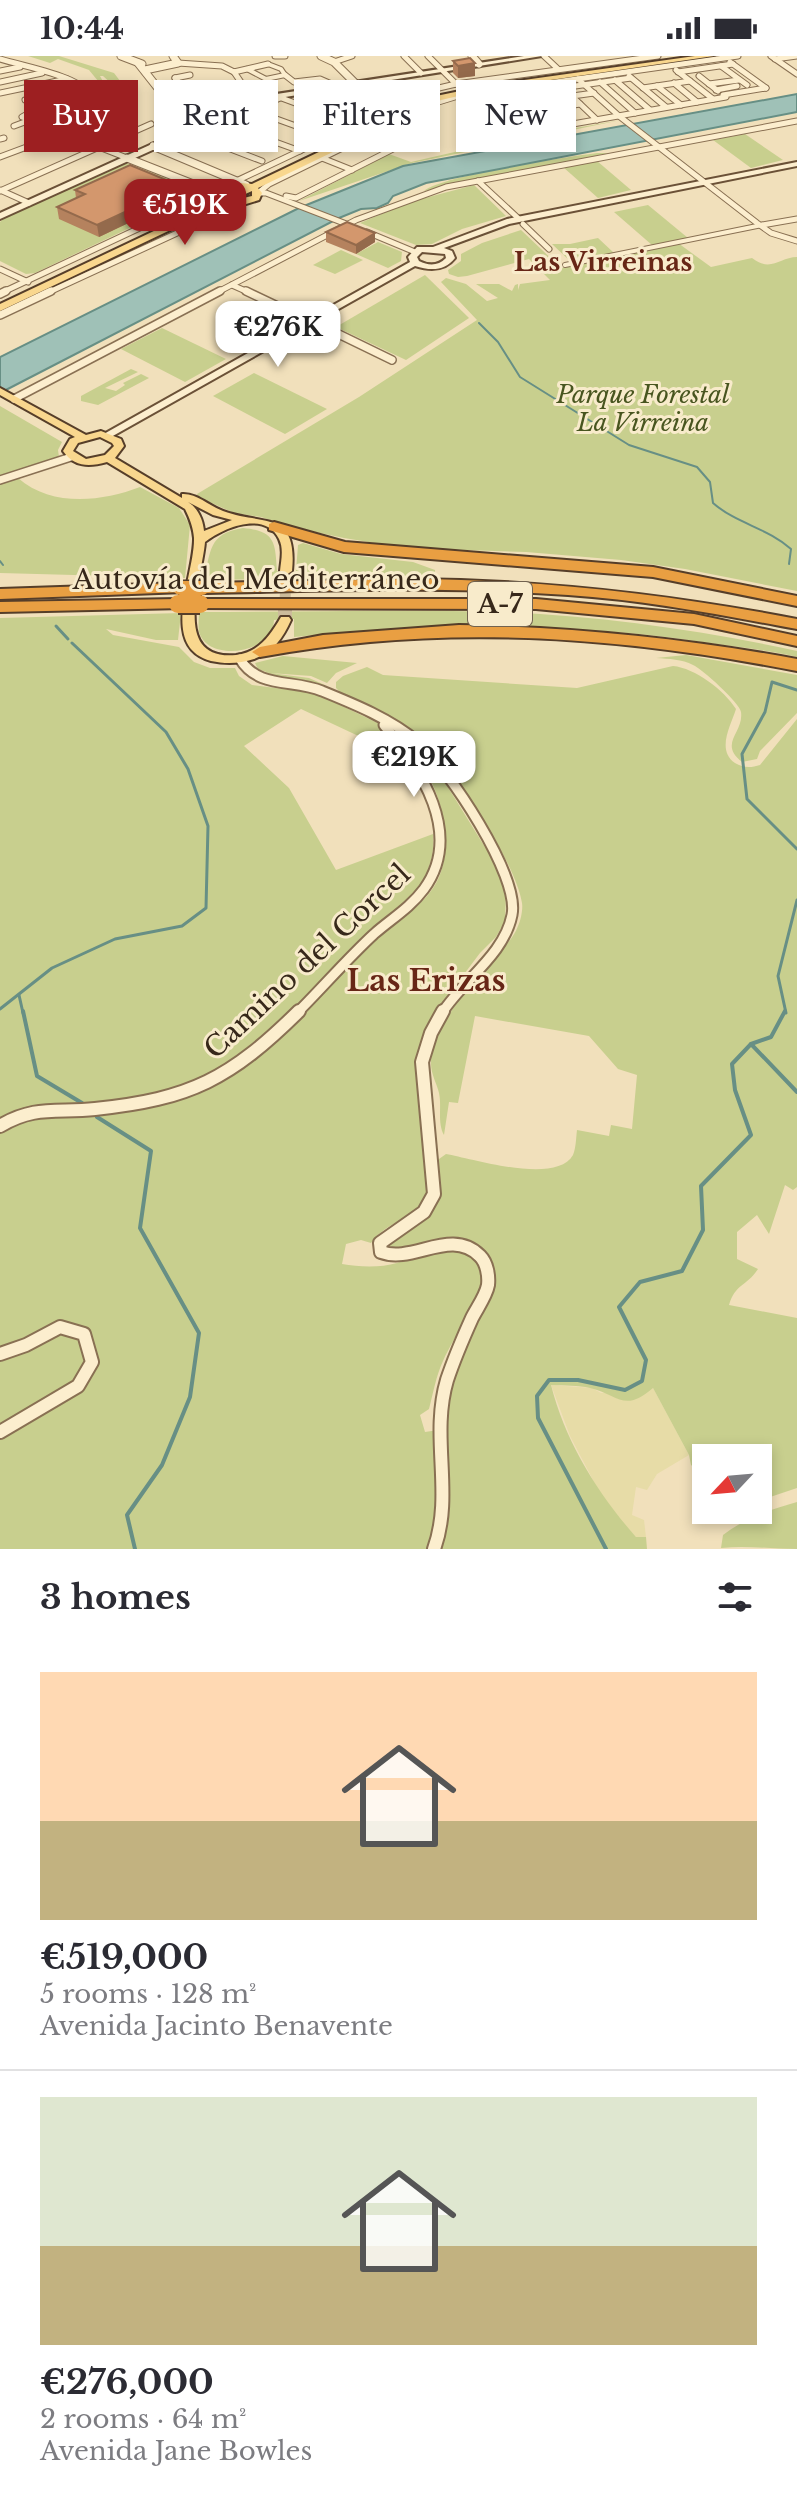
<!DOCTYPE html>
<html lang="en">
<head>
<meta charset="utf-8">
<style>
	:root { --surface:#fff; --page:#f2f2f3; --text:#2b2b33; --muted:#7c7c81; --line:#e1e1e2; --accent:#9d1f21 }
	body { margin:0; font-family:"Libre Baskerville",serif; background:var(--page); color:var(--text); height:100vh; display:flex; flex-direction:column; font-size:30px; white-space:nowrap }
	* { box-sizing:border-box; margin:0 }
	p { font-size:26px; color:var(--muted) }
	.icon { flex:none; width:44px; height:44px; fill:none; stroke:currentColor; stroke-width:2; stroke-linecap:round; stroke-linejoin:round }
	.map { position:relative; height:1493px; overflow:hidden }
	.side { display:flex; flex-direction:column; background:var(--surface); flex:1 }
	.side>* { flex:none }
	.hud { position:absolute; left:24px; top:24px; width:750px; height:72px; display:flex; gap:16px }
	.needle { width:52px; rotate:244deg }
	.controls { position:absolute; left:692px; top:1388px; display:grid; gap:16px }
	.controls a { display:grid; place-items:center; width:80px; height:80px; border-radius:0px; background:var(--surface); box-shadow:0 4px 12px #0003; font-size:40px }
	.price { position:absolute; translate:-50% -68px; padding:0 18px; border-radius:16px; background:#fff; color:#222; font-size:26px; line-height:52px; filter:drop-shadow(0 2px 4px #0008) }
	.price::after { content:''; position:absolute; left:50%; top:48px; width:24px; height:18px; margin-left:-12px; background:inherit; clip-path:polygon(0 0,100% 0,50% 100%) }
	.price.selected { background:var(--accent); color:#fff }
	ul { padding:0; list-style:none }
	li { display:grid; align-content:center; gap:16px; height:424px; padding:0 40px }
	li+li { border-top:2px solid var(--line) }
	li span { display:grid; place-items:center; height:248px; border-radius:0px; color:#555 }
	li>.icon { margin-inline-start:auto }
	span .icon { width:144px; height:144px; fill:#fffc; stroke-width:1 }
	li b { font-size:34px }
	h2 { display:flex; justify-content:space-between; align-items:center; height:96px; padding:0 40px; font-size:34px }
	.chip { padding:0 28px; border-radius:0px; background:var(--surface); box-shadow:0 4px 12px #0003; font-size:28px; line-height:72px }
	.chip.selected { background:var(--accent); color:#fff }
	.status { display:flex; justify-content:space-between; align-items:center; height:56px; padding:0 40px; background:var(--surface); direction:ltr }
	.status svg { height:22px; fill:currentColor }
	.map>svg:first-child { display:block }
	.farmland { fill:#e7dca7 }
	.green { fill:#c8cf8e }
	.water { fill:#9fc1b7; stroke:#678f85; stroke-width:2 }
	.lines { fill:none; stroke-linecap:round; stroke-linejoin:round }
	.stream-far2 { stroke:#678f85; stroke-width:2 }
	.stream-far1 { stroke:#678f85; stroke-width:3 }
	.stream { stroke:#678f85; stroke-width:4 }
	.primary-tunnel-far1 { stroke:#ccbb9b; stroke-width:11; stroke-dasharray:11 5; stroke-linecap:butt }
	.primary-tunnel { stroke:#ccbb9b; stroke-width:14; stroke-dasharray:14 7; stroke-linecap:butt }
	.pedestrian-casing { stroke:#897053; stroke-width:6 }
	.minor-far3-casing { stroke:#897053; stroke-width:7 }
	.minor-far2-casing { stroke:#897053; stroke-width:10 }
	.minor-far1-casing { stroke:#897053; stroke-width:13 }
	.minor-casing { stroke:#897053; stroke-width:16 }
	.tertiary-casing { stroke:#897053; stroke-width:9 }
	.secondary-casing { stroke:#6b5137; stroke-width:4 }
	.primary-casing { stroke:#563e29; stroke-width:4 }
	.motorway-casing { stroke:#563e29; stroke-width:4 }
	.pedestrian { stroke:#fceece; stroke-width:4 }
	.minor-far3 { stroke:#fceece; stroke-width:5 }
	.minor-far2 { stroke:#fceece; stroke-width:7 }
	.minor-far1 { stroke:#fceece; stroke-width:9 }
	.minor { stroke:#fceece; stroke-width:12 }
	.tertiary { stroke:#fceece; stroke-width:7 }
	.secondary { fill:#fceece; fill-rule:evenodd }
	.primary { fill:#f9d78e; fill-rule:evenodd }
	.motorway { fill:#e99f42; fill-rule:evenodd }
	.motorway-bridge-far1-casing { stroke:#563e29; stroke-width:17; stroke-linecap:butt }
	.motorway-bridge-casing { stroke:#563e29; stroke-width:22; stroke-linecap:butt }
	.motorway-bridge-far1 { stroke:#e99f42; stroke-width:14 }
	.motorway-bridge { stroke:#e99f42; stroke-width:18 }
	.wall { fill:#b5825e }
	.shaded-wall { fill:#946a4c }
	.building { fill:#d3976d; stroke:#946a4c; stroke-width:2 }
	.labels { text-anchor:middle; stroke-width:6; stroke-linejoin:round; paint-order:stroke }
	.far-park-label { font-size:24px; font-style:italic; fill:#48551f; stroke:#f8ebcb }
	.far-neighbourhood-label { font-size:26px; font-weight:bold; fill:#672616; stroke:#f8ebcb }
	.shield { fill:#f8ebcb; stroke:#71624f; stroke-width:2 }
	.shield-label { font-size:26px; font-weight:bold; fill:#37281a }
	.street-label { font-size:28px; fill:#37281a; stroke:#f8ebcb }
	.neighbourhood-label { font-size:30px; font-weight:bold; fill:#672616; stroke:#f8ebcb }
</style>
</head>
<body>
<div class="status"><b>10:44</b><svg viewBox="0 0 49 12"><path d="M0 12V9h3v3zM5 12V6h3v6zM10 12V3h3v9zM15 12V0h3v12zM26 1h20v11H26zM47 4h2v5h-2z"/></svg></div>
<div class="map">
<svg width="797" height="1493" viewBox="0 0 797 1493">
	<rect width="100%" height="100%" fill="#f1e0bb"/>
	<path class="farmland" d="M551,1329L592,1332L601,1337L653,1332L689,1399L657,1418L647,1434L636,1431L632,1459L644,1464L646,1481H636L605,1447L570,1380Z"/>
	<g class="green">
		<path d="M28,0H59L114,17L133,42L112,44L104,33L114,32L123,41L118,30H114L103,20H100L106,31H103L89,14L58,3L50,7Z"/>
		<path d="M505,62L524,81L621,64L412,107L299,145L389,98L411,106L507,84L490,65Z"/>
		<path d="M745,78L783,104L751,112L713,84Z"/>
		<path d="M597,97H609L424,135C440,120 567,101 597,97Z"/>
		<path d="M597,105L631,134L598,142L563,111Z"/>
		<path d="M123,108H130L199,135V139L35,217L26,218L0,205V166L3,163Z"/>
		<path d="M474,129L506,160L462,173L432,188L416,189L360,167L410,146Z"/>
		<path d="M648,149L688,182L652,189L614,156Z"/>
		<path d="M521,174L561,212L678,187L711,211L752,202C771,217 780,201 797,201V535L685,513L621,504L526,496L405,492L344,482L291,471L261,461L234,457L198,441L197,438L359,341L477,264L441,226L446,222L466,228L487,245L498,242L476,228H499L512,235L515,229L518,228V234L520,228L550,224L529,203L467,220L458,221L449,218L448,214L461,205V198L482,187Z"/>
		<path d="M598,182L614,197L571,206L552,188H570Z"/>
		<path d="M378,186L402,196L401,205L388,212L356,198Z"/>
		<path d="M341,194L363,204L335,218L313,209Z"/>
		<path d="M425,219L469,262L406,304L336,271Z"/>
		<path d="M162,272L226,303L185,326L121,293Z"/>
		<path d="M131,313L138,316L105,332L116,335L125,329L123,327L141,318L149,322L98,349L81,345V340Z"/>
		<path d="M254,317L327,353L285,378L213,340Z"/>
		<path d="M0,350L62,386L58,394L59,401L0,420Z"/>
		<path d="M18,422C51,451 101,446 140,431L179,452L190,469L185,522L0,517V428Z"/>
		<path d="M243,472C276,475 275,487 277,515H296L298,489L303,487L341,498L413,506L435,514V521L203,524C212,495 207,478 243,472Z"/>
		<path d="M199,556C300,556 402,553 503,556C601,560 701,574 797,595V601C764,593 729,590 695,585C561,566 429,568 294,581V563L274,564C273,598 208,607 199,576C198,571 199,562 199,556Z"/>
		<path d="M181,557L178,584H156L106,573L113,579L179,591L194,606L210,612H235L239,620L252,629L315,637L380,668L401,700L301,653L244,690L289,732L336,814L433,778C435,798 429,814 420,831L275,970L220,1015L186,1031L142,1039L141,1049C168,1046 198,1039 222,1025C236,1017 248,1004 260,994C301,960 336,921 375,884C397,862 426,851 439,821C456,781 438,720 407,692L410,689L441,720L493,804L506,838L505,865L496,881L480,897L431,962L418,997L429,1134C415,1167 389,1162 371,1187L361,1184L346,1188L342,1208C359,1211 380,1212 397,1207C407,1203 415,1198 426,1196C530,1182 462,1262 443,1305C436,1320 433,1338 429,1353L420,1359L425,1376L445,1373L456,1306L493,1215C476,1162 426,1193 389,1193V1186C430,1161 437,1153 439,1103L446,1098C474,1103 556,1129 573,1099C576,1092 576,1082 577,1074L609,1080L611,1069L632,1073L637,1019L618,1013L589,980L475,960L458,1047L449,1046L444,1079C437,1066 442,1051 439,1037C437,1028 431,1018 431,1008C429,975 471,928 492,904C501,893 513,884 518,870C521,864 523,853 522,847C515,804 449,705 415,678C395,662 367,652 345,641L336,632V626L343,620L367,611L383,619L577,632L673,610C695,612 724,634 736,653C731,669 716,694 735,707C743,712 751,712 760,709L797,663V1131L793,1134L785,1129L769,1178L757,1159L737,1176V1203L758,1213C747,1230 735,1228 729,1249L797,1262V1432L758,1445V1402H706V1420L691,1409L689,1399L653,1332C624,1357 619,1339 590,1332C578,1329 564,1330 551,1329C565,1385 598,1438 636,1481H646L647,1493H0V562Z"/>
		<path d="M686,599L797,619V657L760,695L757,703L742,706C718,687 744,677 741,656C740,647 702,613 693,609C682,603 669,603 656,602Z"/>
		<path d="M283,600L357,607L336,617L327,627L311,620L270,617L309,622L325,629C307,632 271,627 258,615L269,617L258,613L255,607Z"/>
		<path d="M797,1446V1493C771,1493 746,1489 721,1492L723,1479C747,1461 769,1454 797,1446Z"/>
	</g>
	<path class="water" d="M797,38V56L426,127L393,140L388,147L377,152L361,153L339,162L0,337V301L299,152L403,110Z"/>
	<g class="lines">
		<g class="stream-far2">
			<path d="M479,267L498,286L520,321L629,389L697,411L710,426L713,447C737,468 768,472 791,493L789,508"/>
			<path d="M0,505L3,509"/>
		</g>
		<g class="stream-far1">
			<path d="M56,570L68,583"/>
			<path d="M797,634L772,626L765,656L742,698L747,743L797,793"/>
			<path d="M19,939L23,957"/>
			<path d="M0,953L52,912L115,883L182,870L206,852L208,770L188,713L166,676L72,587"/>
			<path d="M786,957L778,920L797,844"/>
		</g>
		<g class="stream">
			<path d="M23,955L37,1020L82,1047"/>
			<path d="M751,988L797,1036"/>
			<path d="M97,1061L151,1095L140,1172L199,1277L190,1341L162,1409L127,1459L135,1493"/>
			<path d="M606,1493L538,1362L537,1340L549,1324H578L625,1334L642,1325L646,1304L619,1251L640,1226L682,1215L703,1174L701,1130L751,1079L735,1034L732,1008L751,988L771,981L785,955"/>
		</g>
		<path class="primary-tunnel-far1" d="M285,548L286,515"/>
		<path class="primary-tunnel" d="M285,564V546"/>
		<g class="pedestrian-casing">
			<g id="pedestrian">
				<path d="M268,8L281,13L285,19"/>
				<path d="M247,13L266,23L285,19"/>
				<path d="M565,209L762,169"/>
			</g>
		</g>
		<g class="minor-far3-casing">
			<g id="minor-far3">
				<path d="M275,0H285"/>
				<path d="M404,0L421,17"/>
				<path d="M428,0L456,28"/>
				<path d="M544,0L558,13"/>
				<path d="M771,0L797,18"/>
				<path d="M0,3C41,15 82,19 111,54L104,62L0,101"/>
				<path d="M775,3L797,0"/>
				<path d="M334,6L352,0"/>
				<path d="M730,6L766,32"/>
				<path d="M178,7L222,10L234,16"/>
				<path d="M721,10L747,29"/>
				<path d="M676,14L713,43"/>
				<path d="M0,15L20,11"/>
				<path d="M234,16L268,8"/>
				<path d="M234,16L253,44"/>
				<path d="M678,16L733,8"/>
				<path d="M285,19L294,26L320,23L336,30"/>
				<path d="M629,20L666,51"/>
				<path d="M699,20L718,35"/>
				<path d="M175,22L203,52L212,57"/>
				<path d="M175,22L190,19"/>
				<path d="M578,23L619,60L757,167L771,177L797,185"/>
				<path d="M615,24L650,54"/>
				<path d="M0,26L42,17"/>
				<path d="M600,26L635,57"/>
				<path d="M674,27L697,46"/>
				<path d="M709,28L739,24"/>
				<path d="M657,30L681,49"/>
				<path d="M395,31L399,33L363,49L337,41Z"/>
				<path d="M643,32L690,25"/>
				<path d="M716,34L737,30"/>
				<path d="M493,35L533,75L726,41"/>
				<path d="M0,37L67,23"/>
				<path d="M100,37L38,52L22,61L127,102"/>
				<path d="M723,39L766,32"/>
				<path d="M276,40L355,69"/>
				<path d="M499,41L631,22"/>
				<path d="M25,44L87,29"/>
				<path d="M576,44L597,64"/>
				<path d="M508,49L594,37"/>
				<path d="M537,55L580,48"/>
				<path d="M260,57L318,78"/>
				<path d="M38,67L74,53"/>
				<path d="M223,67L300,95"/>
				<path d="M14,70L30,64"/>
				<path d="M375,76L405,87"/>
				<path d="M194,79L262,105"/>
				<path d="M0,83L4,82"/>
				<path d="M162,94L280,42"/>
				<path d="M322,102L352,114"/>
				<path d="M478,125L519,163"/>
				<path d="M230,128L426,35L456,28L658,0"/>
				<path d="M0,134L29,147"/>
				<path d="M0,135L151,68"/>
				<path d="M258,137L269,128L432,48L458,40L738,0"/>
				<path d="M258,137H266L349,169"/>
				<path d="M286,140L296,142L405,87"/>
				<path d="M523,168L549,193"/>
				<path d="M762,169L797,163"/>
				<path d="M367,176L415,196"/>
				<path d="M0,213L28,226"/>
				<path d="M232,229L250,237"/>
				<path d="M1,237L210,139"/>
				<path d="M47,237L240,148"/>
				<path d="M216,237L356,164L446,131L797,65"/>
			</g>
		</g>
		<g class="minor-far2-casing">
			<g id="minor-far2">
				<path d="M246,235L311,266"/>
				<path d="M0,238L6,235"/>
				<path d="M0,259L51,235"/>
				<path d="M320,269L392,304"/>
				<path d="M14,343L220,235"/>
				<path d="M0,424L71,401"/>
			</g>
		</g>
		<g class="minor-far1-casing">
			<g id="minor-far1">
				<path d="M240,603C258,633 293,623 322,635C354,648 391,663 418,686C448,712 520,820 512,859C504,899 463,924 442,957"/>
				<path d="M297,957C323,931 347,903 374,878C391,863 410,852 424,833C464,778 421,713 384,669"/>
			</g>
		</g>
		<g class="minor-casing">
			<g id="minor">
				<path d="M0,1070C35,1049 57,1057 95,1053C191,1043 230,1023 299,955"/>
				<path d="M0,1298L26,1289L60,1271L84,1278L92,1306L78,1330L0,1376"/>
				<path d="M434,1493C454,1438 430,1381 447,1324C454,1303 463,1282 472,1262C477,1252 486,1240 488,1229C489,1220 487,1207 480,1200C451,1171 413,1208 381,1196L380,1187L424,1156L434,1138L422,1006L431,977L443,955"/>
			</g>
		</g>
		<g class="tertiary-casing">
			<g id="tertiary">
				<path d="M121,0L142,8"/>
				<path d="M321,0L334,6L355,27"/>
				<path d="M472,0L479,8"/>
				<path d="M138,7L187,69"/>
				<path d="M145,14L178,7L173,0"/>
				<path d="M176,55L191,59L209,58"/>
				<path d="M153,90L246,129"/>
				<path d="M127,102L211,135"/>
			</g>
		</g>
		<g class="secondary-casing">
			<g id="secondary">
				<path d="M524,0H542L254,46L215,59L177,83L0,163V157L163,83L209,55L250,42Z"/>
				<path d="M797,106V110L509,168L444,192L452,195L455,202C445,215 431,215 415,210L111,381L107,382L102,379L410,206L408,201L417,191H433L507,163ZM422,196L445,198L446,202C438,210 429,210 419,205L417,201Z"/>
			</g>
		</g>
		<g class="primary-casing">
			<g id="primary">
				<path d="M695,0H714L489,33L441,44L258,132L262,137L259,144L233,152L223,149L0,255V248L215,146L207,142L208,133L230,126L252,128L436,40L489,29ZM231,131L244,132L222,143L215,141V136ZM252,135V140L230,145Z"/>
				<path d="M0,332L86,379L101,375L121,383L124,390L115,402L182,442V438C197,437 209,450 223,455C263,470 298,453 292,515L286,519L280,515C281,505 284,493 279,483C265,454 223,472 205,486C202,523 170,605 236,599C259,596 270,580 281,561H289L291,564C283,582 273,596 254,603C239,608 225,608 211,605C158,591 195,519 194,482C193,471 190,463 185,453L107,406C89,411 74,411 63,395L70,383L75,381L0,339ZM100,381L112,387L114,390L105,399L86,403L73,395L78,387ZM188,446L213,459L232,464L204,475C203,464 198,452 188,446Z"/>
			</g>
		</g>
		<g class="motorway-casing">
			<g id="motorway">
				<path d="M274,466L345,486L653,511L797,540V550L653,521L344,496L269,474V468Z"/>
				<path d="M412,523C544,524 667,538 797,563V573C721,559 645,544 568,539C446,530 324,535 202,537L194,532L202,527Z"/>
				<path d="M180,527L188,532L185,536L0,543V533Z"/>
				<path d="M178,543L184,544L186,548L184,552L0,556V546Z"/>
				<path d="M200,543H536L694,558L797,580V590L694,568L536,553L194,552L192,548L194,544Z"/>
				<path d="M459,569C573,571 684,582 797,603V615C616,580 442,567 260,601L252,596L260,591L323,579Z"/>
			</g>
		</g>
		<use href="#pedestrian" class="pedestrian"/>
		<use href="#minor-far3" class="minor-far3"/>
		<use href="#minor-far2" class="minor-far2"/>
		<use href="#minor-far1" class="minor-far1"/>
		<use href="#minor" class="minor"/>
		<use href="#tertiary" class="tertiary"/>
		<use href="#secondary" class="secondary"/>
		<use href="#primary" class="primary"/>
		<use href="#motorway" class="motorway"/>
		<g class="motorway-bridge-far1-casing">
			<g id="motorway-bridge-far1">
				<path d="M180,532H202"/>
				<path d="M178,548H200"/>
			</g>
		</g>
		<g class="motorway-bridge-casing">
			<path id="motorway-bridge" d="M178,548H200"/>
		</g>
		<use href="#motorway-bridge-far1" class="motorway-bridge-far1"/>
		<use href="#motorway-bridge" class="motorway-bridge"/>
	</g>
	<g class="wall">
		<path d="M453,5L475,7V20L458,22L453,17Z"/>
		<path d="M181,130L183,141L99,181L59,163L57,151L76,142L75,134Z"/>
		<path d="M326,176L375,186L356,198L326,186Z"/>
	</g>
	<g class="shaded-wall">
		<path d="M475,7V20L458,22V10Z"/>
		<path d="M181,130L183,141L99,181L97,169Z"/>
		<path d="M375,177V186L356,198V189Z"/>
	</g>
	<g class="building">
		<path d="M470,2L475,7L458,10L453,5Z"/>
		<path d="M130,109L181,130L97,169L57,151L85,138L75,134Z"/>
		<path d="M347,166L375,177L356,189L326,176Z"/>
	</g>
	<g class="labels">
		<g class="far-park-label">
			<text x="643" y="347">Parque Forestal<tspan x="643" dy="28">La Virreina</tspan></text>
		</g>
		<g class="far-neighbourhood-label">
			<text x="603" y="215">Las Virreinas</text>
		</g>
		<rect class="shield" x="468" y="526" width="64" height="44" rx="6"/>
		<g class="shield-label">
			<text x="500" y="557">A-7</text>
		</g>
		<g class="street-label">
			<text x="256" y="533">Autovía del Mediterráneo</text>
			<text transform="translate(307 905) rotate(-43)" y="10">Camino del Corcel</text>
		</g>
		<g class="neighbourhood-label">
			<text x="426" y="935">Las Erizas</text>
		</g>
	</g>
</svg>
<div class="controls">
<a><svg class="needle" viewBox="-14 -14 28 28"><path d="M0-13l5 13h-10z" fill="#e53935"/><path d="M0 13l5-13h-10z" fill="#7c7c81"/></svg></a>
</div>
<b class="price selected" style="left:185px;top:191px">€519K</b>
<b class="price" style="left:278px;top:313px">€276K</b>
<b class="price" style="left:414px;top:743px">€219K</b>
<div class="hud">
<a class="chip selected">Buy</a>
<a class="chip">Rent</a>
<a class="chip">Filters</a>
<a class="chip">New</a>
</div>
</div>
<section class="side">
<h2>3 homes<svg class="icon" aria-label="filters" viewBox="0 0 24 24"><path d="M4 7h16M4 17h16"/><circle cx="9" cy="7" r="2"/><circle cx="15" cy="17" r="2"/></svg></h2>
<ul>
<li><span style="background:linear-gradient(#ffd9b3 60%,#c2b280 0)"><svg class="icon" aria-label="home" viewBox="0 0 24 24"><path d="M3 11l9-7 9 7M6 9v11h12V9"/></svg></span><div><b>€519,000</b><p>5 rooms · 128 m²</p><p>Avenida Jacinto Benavente</p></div></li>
<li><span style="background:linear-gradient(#dfe7d0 60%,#c2b280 0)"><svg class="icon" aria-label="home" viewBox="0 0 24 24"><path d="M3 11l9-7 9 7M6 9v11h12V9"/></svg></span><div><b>€276,000</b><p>2 rooms · 64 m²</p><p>Avenida Jane Bowles</p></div></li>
</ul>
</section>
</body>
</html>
